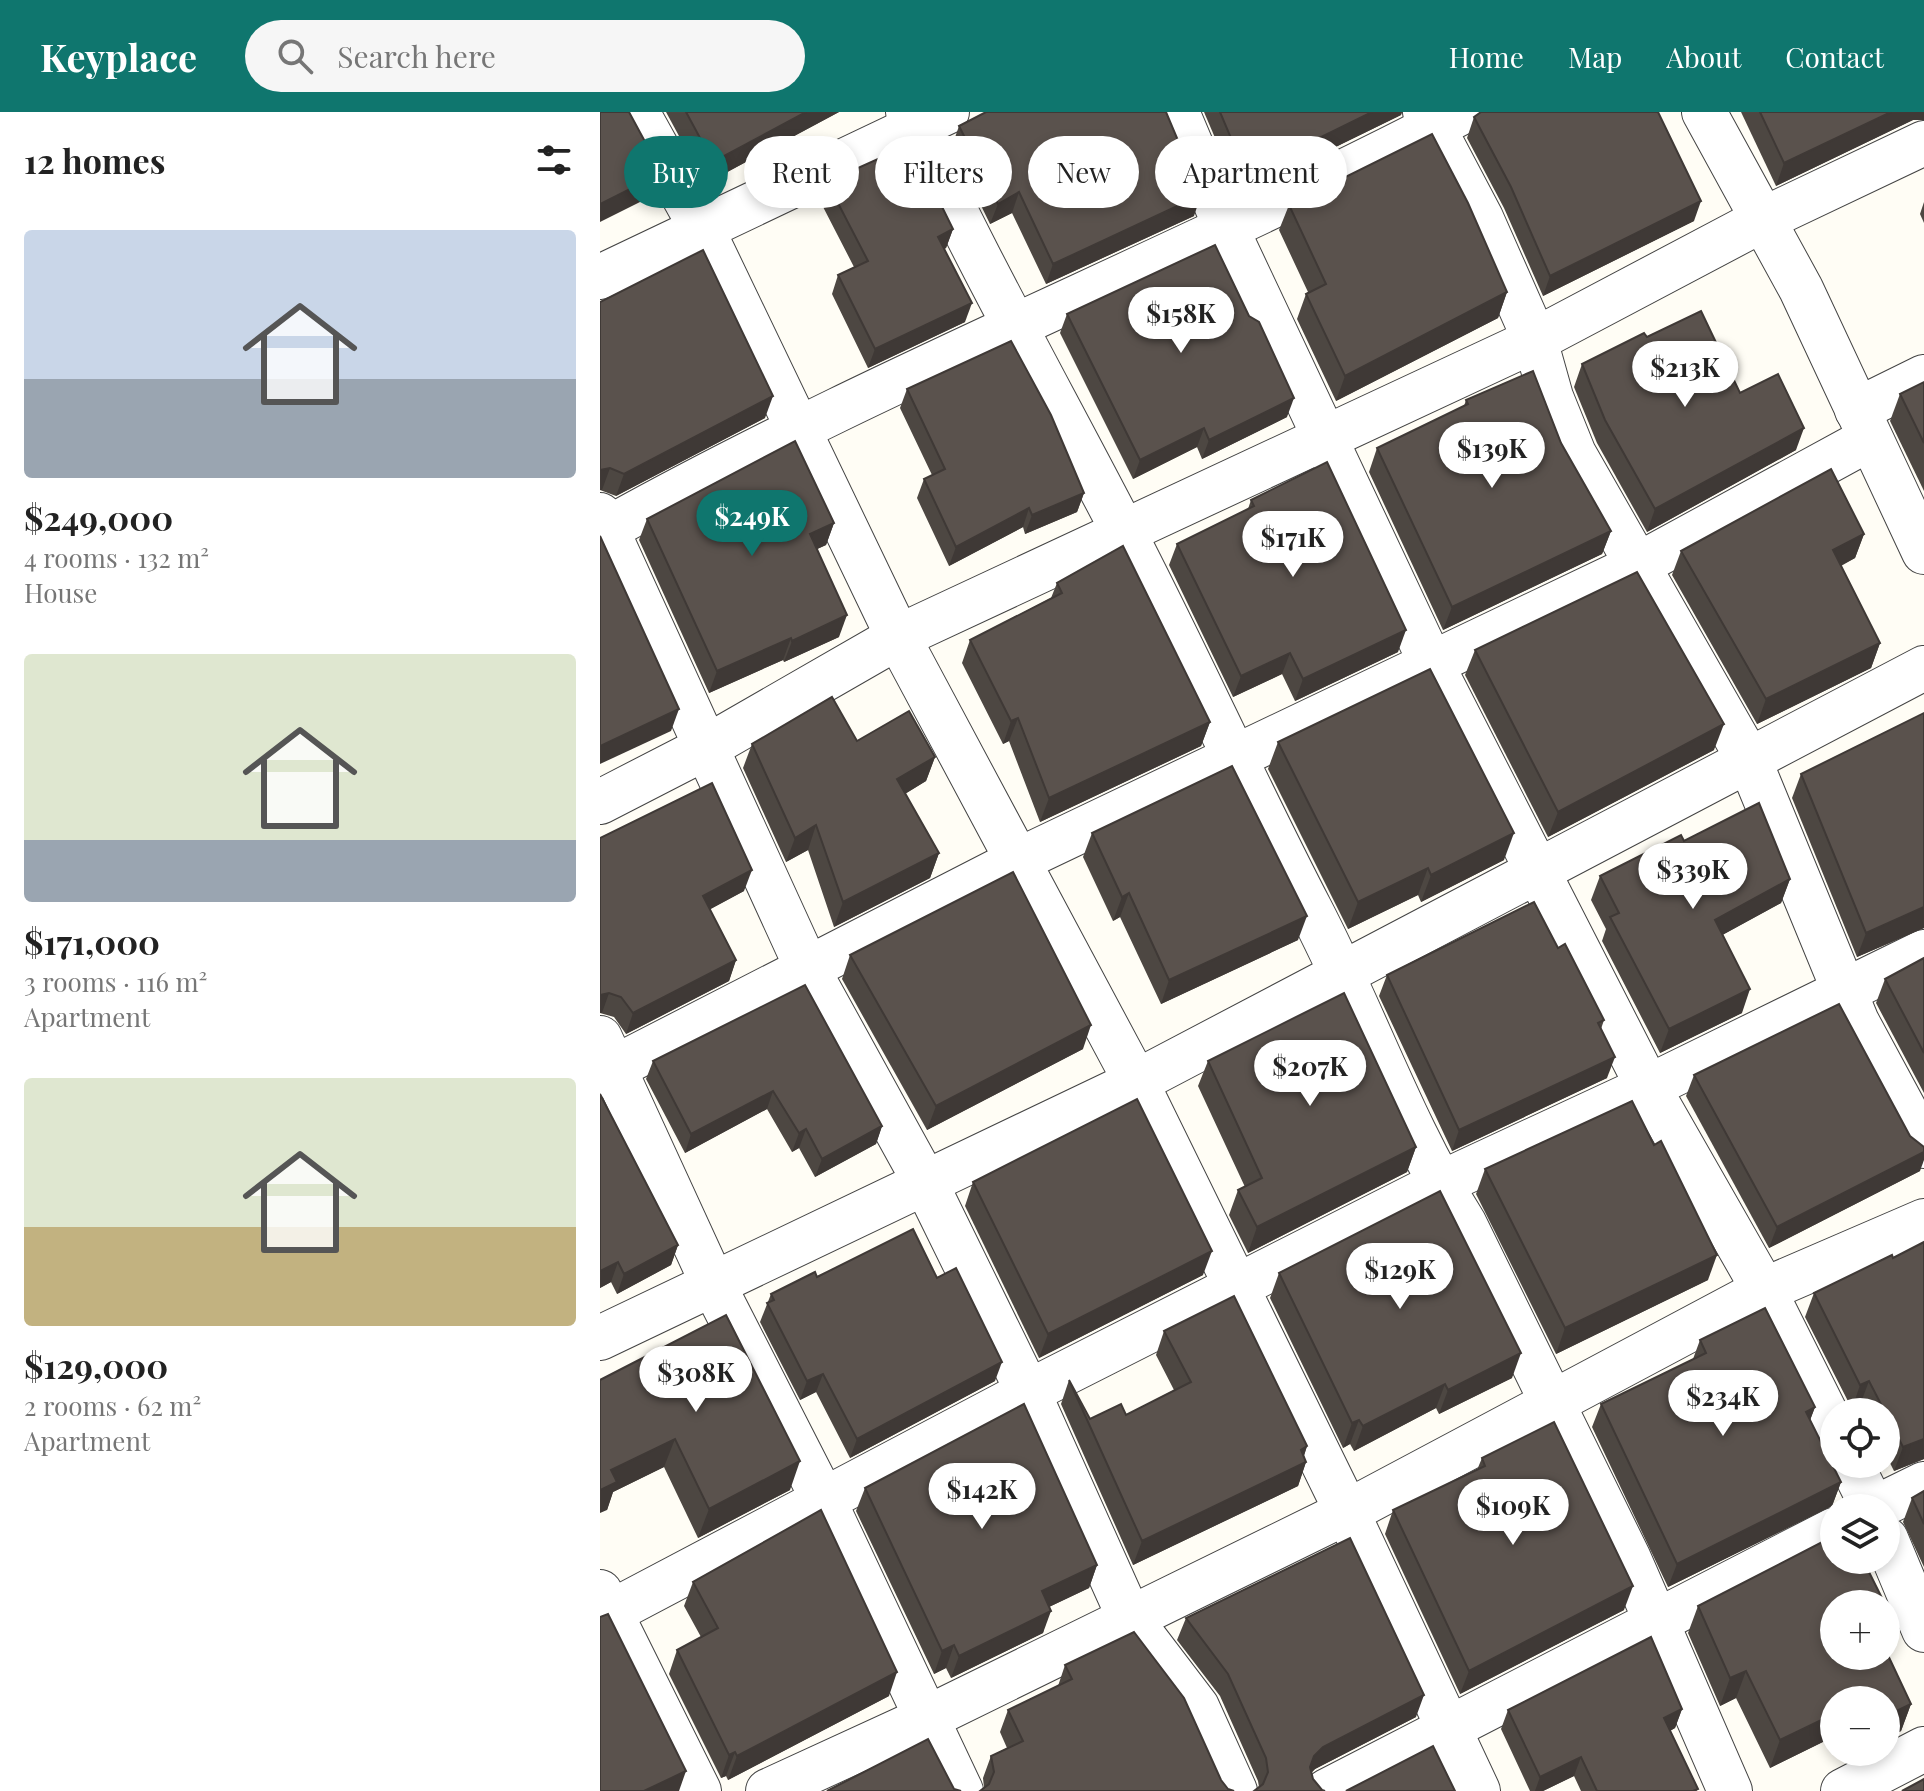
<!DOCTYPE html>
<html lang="en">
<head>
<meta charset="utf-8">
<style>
	:root { --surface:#fff; --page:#f6f6f6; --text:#222; --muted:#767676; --accent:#0f766e }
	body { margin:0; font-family:"Playfair Display",serif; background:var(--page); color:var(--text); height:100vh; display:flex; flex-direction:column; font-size:30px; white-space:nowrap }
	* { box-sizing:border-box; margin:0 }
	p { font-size:26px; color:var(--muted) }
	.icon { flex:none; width:44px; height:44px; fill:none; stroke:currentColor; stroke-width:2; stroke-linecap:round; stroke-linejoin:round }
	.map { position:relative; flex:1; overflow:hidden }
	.details { display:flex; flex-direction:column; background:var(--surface); width:600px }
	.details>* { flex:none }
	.top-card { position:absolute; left:24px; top:24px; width:760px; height:72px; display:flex; gap:16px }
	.tools { position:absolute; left:1220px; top:1286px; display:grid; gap:16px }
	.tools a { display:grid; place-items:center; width:80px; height:80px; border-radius:50%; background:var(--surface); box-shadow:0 4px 12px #0003; font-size:40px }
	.price { position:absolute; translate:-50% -68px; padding:0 18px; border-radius:28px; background:#fff; color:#222; font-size:26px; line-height:52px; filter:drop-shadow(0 2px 4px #0008) }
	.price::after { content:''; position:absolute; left:50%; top:48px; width:24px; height:18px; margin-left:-12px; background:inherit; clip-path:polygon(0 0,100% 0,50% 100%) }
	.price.active { background:var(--accent); color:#fff }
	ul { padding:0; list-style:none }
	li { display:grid; align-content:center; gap:16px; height:424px; padding:0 24px }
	li span { display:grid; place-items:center; height:248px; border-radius:8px; color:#555 }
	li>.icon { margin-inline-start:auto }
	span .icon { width:144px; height:144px; fill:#fffc; stroke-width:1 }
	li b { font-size:34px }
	h2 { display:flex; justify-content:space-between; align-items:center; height:96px; padding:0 24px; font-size:34px }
	.pill { padding:0 28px; border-radius:36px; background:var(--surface); box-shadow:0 4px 12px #0003; font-size:28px; line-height:72px }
	.pill.active { background:var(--accent); color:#fff }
	header { display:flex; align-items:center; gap:48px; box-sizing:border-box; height:112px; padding:0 40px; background:var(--accent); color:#fff }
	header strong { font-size:38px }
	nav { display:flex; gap:44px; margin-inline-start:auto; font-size:28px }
	.search { width:560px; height:72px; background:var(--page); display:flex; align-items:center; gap:20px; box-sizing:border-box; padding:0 28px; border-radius:44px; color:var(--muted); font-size:30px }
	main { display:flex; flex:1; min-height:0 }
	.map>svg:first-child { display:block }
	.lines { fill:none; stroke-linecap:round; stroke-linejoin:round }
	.minor-casing { stroke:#444; stroke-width:46 }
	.minor { stroke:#fff; stroke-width:44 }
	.wall { fill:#4d4742 }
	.shaded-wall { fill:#3f3936 }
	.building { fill:#5a524d; stroke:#3f3936; stroke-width:2 }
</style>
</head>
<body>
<header>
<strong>Keyplace</strong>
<div class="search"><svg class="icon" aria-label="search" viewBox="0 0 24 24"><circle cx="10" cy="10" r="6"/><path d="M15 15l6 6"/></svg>Search here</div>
<nav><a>Home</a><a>Map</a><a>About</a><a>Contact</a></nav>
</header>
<main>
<section class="details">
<h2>12 homes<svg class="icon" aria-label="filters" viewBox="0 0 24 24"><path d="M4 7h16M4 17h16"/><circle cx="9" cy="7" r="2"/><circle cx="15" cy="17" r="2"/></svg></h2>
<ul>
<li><span style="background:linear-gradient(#c9d6e8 60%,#9aa5b1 0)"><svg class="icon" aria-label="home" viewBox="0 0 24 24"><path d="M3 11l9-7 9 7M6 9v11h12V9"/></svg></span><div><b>$249,000</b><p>4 rooms · 132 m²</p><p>House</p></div></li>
<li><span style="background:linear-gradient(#dfe7d0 75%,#9aa5b1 0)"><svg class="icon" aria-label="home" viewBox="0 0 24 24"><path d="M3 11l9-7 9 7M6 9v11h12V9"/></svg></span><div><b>$171,000</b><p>3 rooms · 116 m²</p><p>Apartment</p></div></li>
<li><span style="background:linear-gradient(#dfe7d0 60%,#c2b280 0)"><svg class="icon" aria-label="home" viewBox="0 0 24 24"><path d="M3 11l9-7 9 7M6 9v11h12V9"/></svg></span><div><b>$129,000</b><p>2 rooms · 62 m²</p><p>Apartment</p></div></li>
</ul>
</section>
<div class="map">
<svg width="1324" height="1679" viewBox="0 0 1324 1679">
	<rect width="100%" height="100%" fill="#fffdf5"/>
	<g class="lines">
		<g class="minor-casing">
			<g id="minor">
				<path d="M37,0L103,119L298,525L536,970L747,1400L878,1679"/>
				<path d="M308,0C373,142 450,278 522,417C587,542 645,672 710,797C764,900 802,1013 864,1111L1029,1447L1130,1679"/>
				<path d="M577,0L626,116L831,551L1048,975L1164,1178L1234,1318"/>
				<path d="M825,0L881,106L935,228L951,285L974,342L1150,650L1257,910L1324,1034"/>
				<path d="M1104,0L1201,177L1324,440"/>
				<path d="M0,165L347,0"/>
				<path d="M1257,298L1324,265"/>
				<path d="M0,403L207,856L326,1072L428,1280L530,1507L597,1595L635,1679"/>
				<path d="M0,421C279,265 578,148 862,0"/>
				<path d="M0,690L105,636L298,525L935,228L1162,108L1324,31"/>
				<path d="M0,926L113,1172L225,1391L361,1679"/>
				<path d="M0,963L419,748L1036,454L1269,327"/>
				<path d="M0,1226L536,970L1324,556"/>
				<path d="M1251,1352L1273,1396"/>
				<path d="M1275,1396L1324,1372"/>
				<path d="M1286,1427L1324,1518"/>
				<path d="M0,1480L99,1679"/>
				<path d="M0,1506L428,1280L839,1072L1048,975L1324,840"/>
				<path d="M168,1679L325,1607L747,1400L1164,1178L1324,1109"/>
				<path d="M727,1679L1234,1418"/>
				<path d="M1243,1679L1324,1637"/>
			</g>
		</g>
		<use href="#minor" class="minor"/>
	</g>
	<g class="wall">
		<path d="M66,0H239L105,72Z"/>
		<path d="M604,0H802L801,3L639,82Z"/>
		<path d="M1141,0H1324L1313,8L1176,74Z"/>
		<path d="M874,5L1094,109L943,184L904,96L867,26Z"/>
		<path d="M359,14L594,104L446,172L412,101L390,112L352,34Z"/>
		<path d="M227,70L353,117L346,136L344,137L365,210L268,256L232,182L238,163L254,155L220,89Z"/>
		<path d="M1324,90V111L1320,102Z"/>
		<path d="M689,93L907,180L898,206L736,289L697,207L706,182L708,180L679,118Z"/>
		<path d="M0,190L165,306L16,384L0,378Z"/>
		<path d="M467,202L687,305L602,347L597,335L533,367L460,221Z"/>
		<path d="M1047,225L1140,281L1196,338L1047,420L997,331L974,275L982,252Z"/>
		<path d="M1324,270V379L1290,309L1300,282Z"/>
		<path d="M307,277L484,381L477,400L425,422L423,415L349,454L317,386L324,367L332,363L300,296Z"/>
		<path d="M866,288L961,331L1011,419L1002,442L843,518L769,360L777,336L864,294Z"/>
		<path d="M651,388L798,540L695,589L682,562L633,585L569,453L577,432L648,397Z"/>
		<path d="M47,407L234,411L226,433L217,437L239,525L184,550L183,548L109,581L39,428Z"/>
		<path d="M1264,422L1255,446L1241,454L1280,531L1271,556L1157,612L1072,463L1081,439Z"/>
		<path d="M457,471L610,610L601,634L440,710L409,629L403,632L362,551L370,528L451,486Z"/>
		<path d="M875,538L1114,638L948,725L865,563Z"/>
		<path d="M1324,601V816L1257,845L1192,686L1201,662Z"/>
		<path d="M257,629L335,645L326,669L305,682L339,741L330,766L234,815L208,738L186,750L143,656L152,632Z"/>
		<path d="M678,630L904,748L821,790L818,783L748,817L668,657Z"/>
		<path d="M492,721L698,828L561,892L520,805L513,809L483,745Z"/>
		<path d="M0,726L144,779L110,797L136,848L129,869L26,922L14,905L0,901Z"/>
		<path d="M1084,729L1190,767L1181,791L1122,823L1142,901L1060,941L1002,829L1006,817L991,788L1000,764Z"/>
		<path d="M958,836L1004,908L1001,917L1007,966L852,1039L779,884L787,863Z"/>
		<path d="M250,843L483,937L327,1018L242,867Z"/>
		<path d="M1324,846V981L1276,891L1285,867Z"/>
		<path d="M205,873L282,1014L276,1032L215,1065L199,1036L192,1040L167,997L85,1041L46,967L53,949Z"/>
		<path d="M608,949L816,1035L807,1060L648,1141L629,1103L638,1078L645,1075L598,974Z"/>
		<path d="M1094,963L1320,1059L1169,1136L1086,984Z"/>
		<path d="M0,982L78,1133L71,1153L17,1182L11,1170L0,1176Z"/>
		<path d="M1054,1033L1108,1168L956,1242L876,1082L885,1057Z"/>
		<path d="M373,1070L603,1163L439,1246L365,1094Z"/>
		<path d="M1293,1146L1324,1347L1294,1359L1286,1343V1300H1263L1260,1293L1252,1297L1205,1205L1214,1181Z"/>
		<path d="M679,1161L912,1266L839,1302L836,1296L754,1339L750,1332L743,1336L670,1186Z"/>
		<path d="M217,1165L337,1166L395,1269L250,1346L216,1280L200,1288L160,1210L171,1182Z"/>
		<path d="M564,1219L707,1334L704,1344L706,1350L698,1374L533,1453L461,1292L469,1268L490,1307L526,1303L574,1278L556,1243Z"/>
		<path d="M1100,1228L1215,1295L1210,1308L1241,1370L1232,1394L1068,1475L992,1315L1001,1292L1093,1247Z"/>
		<path d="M0,1268L190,1378L98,1426L64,1355L13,1380L7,1398Z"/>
		<path d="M882,1346L1024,1498L860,1582L785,1422L793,1398L877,1358Z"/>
		<path d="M265,1376L497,1453L489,1476L449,1495L443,1521L351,1566L346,1556L334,1562L256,1399Z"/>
		<path d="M1324,1379V1455L1303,1410L1312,1386Z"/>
		<path d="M1234,1424V1448H1263L1283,1488L1281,1492H1234V1544H1286V1539L1311,1592L1301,1619L1286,1627V1588H1234V1626L1233,1625L1170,1656L1136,1586L1120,1594L1088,1521L1098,1494Z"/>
		<path d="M93,1470L289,1584L128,1668L126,1664L121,1666L69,1562L77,1538L101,1525L84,1494Z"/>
		<path d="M586,1506L816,1605L715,1657L711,1661L713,1667L722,1678L659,1675L658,1669L620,1584L577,1528Z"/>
		<path d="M465,1553L621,1668L628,1677L384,1676L383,1666L391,1644L407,1636L400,1620L408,1598L458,1574Z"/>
		<path d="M1082,1597L1075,1616L1070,1619L1097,1679H981L974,1664L943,1679H930L901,1617L908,1598Z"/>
		<path d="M1241,1640H1259L1244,1647Z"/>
	</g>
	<g class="shaded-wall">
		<path d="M206,0H239L105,72L113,50Z"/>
		<path d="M772,0H802L801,3L639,82L646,62Z"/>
		<path d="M1291,0H1324V8H1313L1176,74L1184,51Z"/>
		<path d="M62,61L54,83L0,110V92Z"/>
		<path d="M419,80L412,101L390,112L398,92Z"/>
		<path d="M601,83L594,104L446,172L453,152Z"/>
		<path d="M1101,89L1094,109L943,184L950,164Z"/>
		<path d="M353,117L346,136L331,144L338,125Z"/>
		<path d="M907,180L898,206L736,289L745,264Z"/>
		<path d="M372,191L365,210L268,256L275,237Z"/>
		<path d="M173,284L165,306L16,384L24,362Z"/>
		<path d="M694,286L687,305L602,347L609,328Z"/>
		<path d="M604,316L597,335L533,367L540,348Z"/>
		<path d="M1204,316L1196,338L1047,420L1055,397Z"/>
		<path d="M10,356L2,378H0V358Z"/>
		<path d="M484,381L477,400L425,422L432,403Z"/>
		<path d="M429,396L423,415L349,454L356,435Z"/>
		<path d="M234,411L226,433L202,444L210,422Z"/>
		<path d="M1011,419L1002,442L843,518L852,495Z"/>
		<path d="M1264,422L1255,446L1224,462L1233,438Z"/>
		<path d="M247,503L239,525L184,550L192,529Z"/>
		<path d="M806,518L798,540L695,589L703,567Z"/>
		<path d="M191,526L183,548L109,581L117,559Z"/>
		<path d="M1280,531L1271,556L1157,612L1166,587Z"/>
		<path d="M690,541L682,562L633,585L641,564Z"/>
		<path d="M79,597L71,619L0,652V634Z"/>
		<path d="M418,606L409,629L403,632L411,609Z"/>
		<path d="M610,610L601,634L440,710L449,686Z"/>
		<path d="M1124,612L1114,638L948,725L958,700Z"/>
		<path d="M335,645L326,669L288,692L297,667Z"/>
		<path d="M216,713L208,738L186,750L195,726Z"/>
		<path d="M914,721L904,748L821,790L831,763Z"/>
		<path d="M339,741L330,766L234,815L243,790Z"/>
		<path d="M828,756L818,783L748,817L758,790Z"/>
		<path d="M152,758L144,779L96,805L103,784Z"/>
		<path d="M1190,767L1181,791L1106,832L1115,808Z"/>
		<path d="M529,781L520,805L513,809L522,785Z"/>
		<path d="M1324,795V816L1257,845L1266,821Z"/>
		<path d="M707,804L698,828L561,892L569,868Z"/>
		<path d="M136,848L129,869L26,922L33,901Z"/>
		<path d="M1150,877L1142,901L1060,941L1069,917Z"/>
		<path d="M9,881L2,901H0V883Z"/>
		<path d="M491,913L483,937L327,1018L336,994Z"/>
		<path d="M1015,945L1007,966L852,1039L859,1018Z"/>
		<path d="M173,979L167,997L85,1041L91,1022Z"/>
		<path d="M282,1014L276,1032L215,1065L222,1047Z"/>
		<path d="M206,1017L199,1036L192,1040L199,1021Z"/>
		<path d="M816,1035L807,1060L648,1141L657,1115Z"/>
		<path d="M1324,1040V1048L1320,1059L1169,1136L1177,1115Z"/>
		<path d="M78,1133L71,1153L17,1182L24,1162Z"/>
		<path d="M612,1139L603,1163L439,1246L448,1222Z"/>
		<path d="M1117,1143L1108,1168L956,1242L965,1216Z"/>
		<path d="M18,1150L11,1170L0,1176V1159Z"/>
		<path d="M921,1241L912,1266L839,1302L848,1278Z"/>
		<path d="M402,1250L395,1269L250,1346L257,1327Z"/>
		<path d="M223,1262L216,1280L200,1288L207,1269Z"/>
		<path d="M1269,1269L1260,1293L1252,1297L1260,1273Z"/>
		<path d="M845,1272L836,1296L754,1339L763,1314Z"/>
		<path d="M1215,1295L1206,1319V1300Z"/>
		<path d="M759,1308L750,1332L743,1336L752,1311Z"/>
		<path d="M75,1327L64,1355L13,1380L7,1398L0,1401V1378L11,1358Z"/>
		<path d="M1324,1327V1347L1294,1359L1303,1335Z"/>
		<path d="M707,1334L701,1352L706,1350L698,1374L533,1453L542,1429Z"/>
		<path d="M200,1349L190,1378L98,1426L109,1397Z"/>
		<path d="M1241,1370L1232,1394L1068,1475L1077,1452Z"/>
		<path d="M497,1453L489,1476L434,1502L442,1479Z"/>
		<path d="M1033,1474L1024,1498L860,1582L869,1559Z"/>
		<path d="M451,1499L443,1521L351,1566L359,1544Z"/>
		<path d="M354,1533L346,1556L334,1562L342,1539Z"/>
		<path d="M1146,1559L1136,1586L1120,1594L1130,1566Z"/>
		<path d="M297,1560L289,1584L128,1668L137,1644Z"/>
		<path d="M824,1583L816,1605L715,1657L706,1666L714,1644L723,1635Z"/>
		<path d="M1311,1592L1301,1619L1286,1627V1604Z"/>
		<path d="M1082,1597L1075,1616L1058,1625L1064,1606Z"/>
		<path d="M1234,1602L1233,1625L1170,1656L1180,1628Z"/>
		<path d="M135,1640L126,1664L121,1666L129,1643Z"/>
		<path d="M1247,1640H1259L1244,1647Z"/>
		<path d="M981,1645L974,1664L943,1679H935L940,1665Z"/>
		<path d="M86,1659L79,1679H44Z"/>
	</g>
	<g class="building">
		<path d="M0,0H29L62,61L0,92Z"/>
		<path d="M86,0H206L113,50Z"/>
		<path d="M386,0H566L601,83L453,152L419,80L398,92L359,14Z"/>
		<path d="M620,0H772L646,62Z"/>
		<path d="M881,0H1058L1101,89L950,164L911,75L874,5Z"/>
		<path d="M1160,0H1291L1184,51Z"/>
		<path d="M832,22L868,91L907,180L745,264L706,182L726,172L689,93Z"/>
		<path d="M311,32L353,117L338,125L372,191L275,237L238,163L268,149L227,70Z"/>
		<path d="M615,133L649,204L659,210L694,286L609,328L604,316L540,348L467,202Z"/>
		<path d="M103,138L173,284L24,362L10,356L0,358V190Z"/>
		<path d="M1101,199L1140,281L1178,262L1204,316L1055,397L1005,308L982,252L1044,221L1047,225Z"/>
		<path d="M411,229L451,303L484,381L432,403L429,396L356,435L324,367L345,357L307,277Z"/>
		<path d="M933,259L961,331L1011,419L852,495L777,336L868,292L866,288Z"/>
		<path d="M1324,270V331L1300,282Z"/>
		<path d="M195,329L234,411L210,422L247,503L192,529L191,526L117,559L47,407Z"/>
		<path d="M727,350L806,518L703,567L690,541L641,564L577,432L654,394L651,388Z"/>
		<path d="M1231,357L1264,422L1233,438L1280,531L1166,587L1081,439Z"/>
		<path d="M0,424L79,597L0,634Z"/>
		<path d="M523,434L610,610L449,686L418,606L411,609L370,528L462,481L457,471Z"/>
		<path d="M1037,460L1124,612L958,700L875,538Z"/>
		<path d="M830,557L914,721L831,763L828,756L758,790L678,630Z"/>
		<path d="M232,585L257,629L309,599L335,645L297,667L339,741L243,790L216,713L195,726L152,632Z"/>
		<path d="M1324,601V795L1266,821L1201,662Z"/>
		<path d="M632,654L707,804L569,868L529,781L522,785L492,721Z"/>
		<path d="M112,671L152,758L103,784L136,848L33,901L21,885L9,881L0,883V726Z"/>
		<path d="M1159,691L1190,767L1115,808L1150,877L1069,917L1010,805L1019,801L1000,764L1081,723L1084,729Z"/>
		<path d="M413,760L491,913L336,994L250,843Z"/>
		<path d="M934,790L958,836L965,832L1004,908L998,911L1015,945L859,1018L787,863Z"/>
		<path d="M1324,846V941L1285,867Z"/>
		<path d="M205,873L282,1014L222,1047L206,1017L199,1021L173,979L91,1022L53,949Z"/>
		<path d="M744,881L816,1035L657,1115L638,1078L662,1066L608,949Z"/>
		<path d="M1239,892L1310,1024L1324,1035V1040L1177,1115L1094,963Z"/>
		<path d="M0,982L78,1133L24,1162L18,1150L0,1159Z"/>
		<path d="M537,987L612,1139L448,1222L373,1070Z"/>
		<path d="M1032,989L1054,1033L1061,1029L1117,1143L965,1216L885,1057Z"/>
		<path d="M840,1079L921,1241L848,1278L845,1272L763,1314L759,1308L752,1311L679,1161Z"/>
		<path d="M313,1117L337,1166L356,1156L402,1250L257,1327L223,1262L207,1269L167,1191L174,1188L171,1182L215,1160L217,1165Z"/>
		<path d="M1324,1130V1327L1303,1335L1286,1302V1300H1285L1269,1269L1260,1273L1214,1181L1292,1143L1293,1146Z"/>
		<path d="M634,1184L707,1334L701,1338L706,1350L542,1429L469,1268L490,1307L521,1292L526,1303L591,1270L564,1219Z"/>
		<path d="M1165,1196L1215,1295L1206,1300L1241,1370L1077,1452L1001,1292L1106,1241L1100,1228Z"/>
		<path d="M126,1203L200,1349L109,1397L75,1327L11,1358L17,1370L0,1378V1268Z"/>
		<path d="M424,1292L497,1453L442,1479L451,1499L359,1544L354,1533L342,1539L265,1376Z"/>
		<path d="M954,1310L1033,1474L869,1559L793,1398L885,1354L882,1346Z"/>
		<path d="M1324,1379V1412L1312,1386Z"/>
		<path d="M221,1398L297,1560L137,1644L135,1640L129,1643L77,1538L118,1516L93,1470Z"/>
		<path d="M1234,1424V1448H1263L1283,1488L1275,1492H1234V1544H1286V1539L1311,1592L1286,1604V1588H1234V1602L1180,1628L1146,1559L1130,1566L1098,1494Z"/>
		<path d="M750,1426L824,1583L723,1635L714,1644L710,1655L713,1667L722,1678L725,1679H654L663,1672L668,1660L666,1646L628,1562L586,1506Z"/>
		<path d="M8,1502L86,1659L44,1679H0V1505Z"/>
		<path d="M534,1520L584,1586L621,1668L628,1677L634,1679H380L389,1672L394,1660L391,1644L423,1629L408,1598L472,1567L465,1553Z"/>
		<path d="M1051,1525L1082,1597L1064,1606L1098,1677L1093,1679H997L981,1645L940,1665L908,1598Z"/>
		<path d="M328,1627L354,1677L361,1679H227Z"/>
		<path d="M833,1634L855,1679H746Z"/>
		<path d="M1324,1667V1679H1302Z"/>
	</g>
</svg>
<div class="tools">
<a><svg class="icon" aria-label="locate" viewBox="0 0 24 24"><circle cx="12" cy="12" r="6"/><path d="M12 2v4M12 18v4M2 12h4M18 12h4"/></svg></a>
<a><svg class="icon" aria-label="layers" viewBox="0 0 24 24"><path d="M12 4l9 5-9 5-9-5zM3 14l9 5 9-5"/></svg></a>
<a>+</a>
<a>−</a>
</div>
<b class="price" style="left:581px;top:243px">$158K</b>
<b class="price" style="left:1085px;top:297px">$213K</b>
<b class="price" style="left:892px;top:378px">$139K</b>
<b class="price active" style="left:152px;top:446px">$249K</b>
<b class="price" style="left:693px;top:467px">$171K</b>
<b class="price" style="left:1093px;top:799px">$339K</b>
<b class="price" style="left:710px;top:996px">$207K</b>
<b class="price" style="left:800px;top:1199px">$129K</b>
<b class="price" style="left:96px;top:1302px">$308K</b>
<b class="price" style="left:1123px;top:1326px">$234K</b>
<b class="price" style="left:382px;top:1419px">$142K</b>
<b class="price" style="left:913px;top:1435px">$109K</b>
<div class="top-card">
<a class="pill active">Buy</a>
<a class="pill">Rent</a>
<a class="pill">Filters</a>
<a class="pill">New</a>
<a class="pill">Apartment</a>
</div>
</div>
</main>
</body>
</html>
